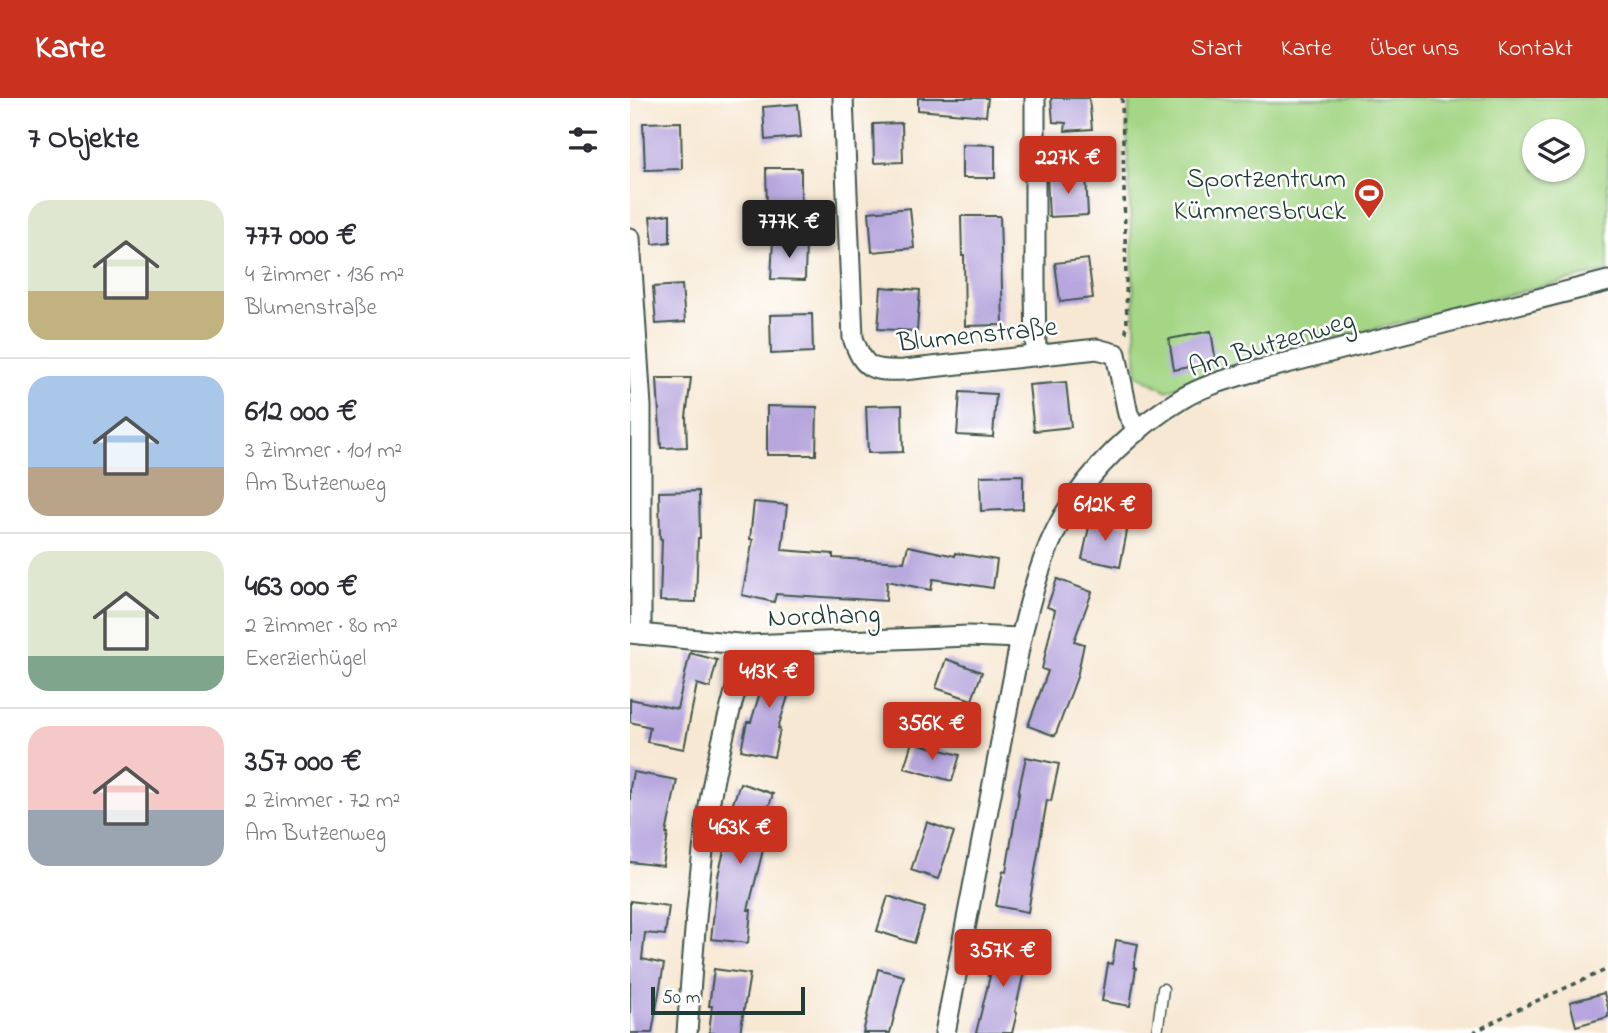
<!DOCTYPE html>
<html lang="de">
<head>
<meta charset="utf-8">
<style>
	:root { --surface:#fff; --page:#f7f7f7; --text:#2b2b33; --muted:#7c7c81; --line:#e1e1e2; --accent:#c8321e }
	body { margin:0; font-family:"Indie Flower",sans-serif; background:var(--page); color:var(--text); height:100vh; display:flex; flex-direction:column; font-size:26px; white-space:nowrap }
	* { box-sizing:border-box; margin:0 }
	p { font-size:23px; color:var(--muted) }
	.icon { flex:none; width:38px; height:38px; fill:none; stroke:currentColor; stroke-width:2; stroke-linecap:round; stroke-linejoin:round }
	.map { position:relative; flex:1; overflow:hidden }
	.side { display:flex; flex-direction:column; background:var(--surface); width:630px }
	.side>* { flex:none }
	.controls { position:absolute; left:892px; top:21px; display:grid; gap:14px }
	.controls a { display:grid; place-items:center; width:63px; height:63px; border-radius:50%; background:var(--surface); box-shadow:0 2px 5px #0004; font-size:35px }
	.scale { position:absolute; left:21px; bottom:18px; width:154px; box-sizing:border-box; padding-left:7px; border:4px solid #1f3d34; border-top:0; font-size:19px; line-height:24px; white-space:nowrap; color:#1f3d34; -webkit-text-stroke:5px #fff; paint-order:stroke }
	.price { position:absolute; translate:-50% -60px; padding:0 16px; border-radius:7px; background:var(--accent); color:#fff; font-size:23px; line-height:46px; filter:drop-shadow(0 2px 4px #0008) }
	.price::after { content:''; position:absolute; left:50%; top:42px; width:21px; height:16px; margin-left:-10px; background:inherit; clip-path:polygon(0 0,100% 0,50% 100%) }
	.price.active { background:#222; color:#fff }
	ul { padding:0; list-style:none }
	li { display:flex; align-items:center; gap:21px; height:175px; padding:0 28px }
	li+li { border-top:2px solid var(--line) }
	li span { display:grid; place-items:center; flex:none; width:196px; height:140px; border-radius:21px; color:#555 }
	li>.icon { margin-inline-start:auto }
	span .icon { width:84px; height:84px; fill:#fffc; stroke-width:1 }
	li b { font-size:30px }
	h2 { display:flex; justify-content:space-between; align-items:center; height:84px; padding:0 28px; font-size:30px }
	header { display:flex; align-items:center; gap:42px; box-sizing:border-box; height:98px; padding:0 35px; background:var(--accent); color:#fff }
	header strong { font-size:33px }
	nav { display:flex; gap:38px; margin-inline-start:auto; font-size:24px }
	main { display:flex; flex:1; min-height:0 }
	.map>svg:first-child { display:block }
	.green { fill:#a4d685; stroke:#628a5c; stroke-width:2; fill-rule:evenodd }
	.building { fill:#b6a6dd }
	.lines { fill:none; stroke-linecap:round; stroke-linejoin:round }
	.service-casing { stroke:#3f574c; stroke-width:13 }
	.minor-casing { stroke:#3f574c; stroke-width:23 }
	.path { stroke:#3f574c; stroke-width:3.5; stroke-dasharray:5 5; stroke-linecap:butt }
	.service { stroke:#fff; stroke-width:10 }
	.minor { stroke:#fff; stroke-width:19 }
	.labels { text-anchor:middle; stroke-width:5; stroke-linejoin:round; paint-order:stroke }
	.poi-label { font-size:28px; fill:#1f3d34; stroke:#fff; text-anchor:end }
	.street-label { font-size:28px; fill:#1f3d34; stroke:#fff }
</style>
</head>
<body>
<header>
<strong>Karte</strong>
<nav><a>Start</a><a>Karte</a><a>Über uns</a><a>Kontakt</a></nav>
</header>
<main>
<section class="side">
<h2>7 Objekte<svg class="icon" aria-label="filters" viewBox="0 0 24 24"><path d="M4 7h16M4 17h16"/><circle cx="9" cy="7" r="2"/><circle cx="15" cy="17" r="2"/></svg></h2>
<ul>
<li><span style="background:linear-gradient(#dfe7d0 65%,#c2b280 0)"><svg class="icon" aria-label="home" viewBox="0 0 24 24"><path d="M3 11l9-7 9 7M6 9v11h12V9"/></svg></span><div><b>777 000 €</b><p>4 Zimmer · 136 m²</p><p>Blumenstraße</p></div></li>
<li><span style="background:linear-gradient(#a9c7e8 65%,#b9a48a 0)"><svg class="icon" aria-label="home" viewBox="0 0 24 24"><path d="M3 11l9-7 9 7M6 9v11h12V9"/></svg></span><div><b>612 000 €</b><p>3 Zimmer · 101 m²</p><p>Am Butzenweg</p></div></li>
<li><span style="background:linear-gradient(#dfe7d0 75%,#7fa58c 0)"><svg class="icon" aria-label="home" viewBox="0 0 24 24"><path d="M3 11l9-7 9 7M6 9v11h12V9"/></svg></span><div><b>463 000 €</b><p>2 Zimmer · 80 m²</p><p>Exerzierhügel</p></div></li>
<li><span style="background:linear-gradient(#f6c9c9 60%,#9aa5b1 0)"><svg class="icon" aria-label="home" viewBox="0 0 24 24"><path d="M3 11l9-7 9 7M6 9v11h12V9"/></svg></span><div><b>357 000 €</b><p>2 Zimmer · 72 m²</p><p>Am Butzenweg</p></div></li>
</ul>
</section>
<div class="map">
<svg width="978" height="935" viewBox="0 0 978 935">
	<rect width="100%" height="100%" fill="#fff"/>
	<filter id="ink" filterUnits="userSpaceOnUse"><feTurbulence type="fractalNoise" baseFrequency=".0143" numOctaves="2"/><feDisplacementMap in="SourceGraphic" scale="14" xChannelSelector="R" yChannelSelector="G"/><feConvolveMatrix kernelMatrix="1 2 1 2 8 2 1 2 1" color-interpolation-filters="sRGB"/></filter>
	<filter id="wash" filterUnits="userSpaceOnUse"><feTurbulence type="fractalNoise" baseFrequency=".00686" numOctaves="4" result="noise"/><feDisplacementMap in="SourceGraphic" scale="28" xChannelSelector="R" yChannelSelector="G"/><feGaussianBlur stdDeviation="1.57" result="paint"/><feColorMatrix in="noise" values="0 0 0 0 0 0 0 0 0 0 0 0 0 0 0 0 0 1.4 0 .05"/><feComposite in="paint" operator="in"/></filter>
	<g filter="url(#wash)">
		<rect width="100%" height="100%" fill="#f7e8d3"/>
		<path class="green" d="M500,0H978V173L881,196L605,266L537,293L507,277L497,33ZM905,33H943V72H905Z"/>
		<g id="blocks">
			<g class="building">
				<path d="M288,0H358L356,18L288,12Z"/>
				<path d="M421,0H459L462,31L435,33L436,25L423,24Z"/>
				<path d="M168,6L171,39L135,42L133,9Z"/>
				<path d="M51,24L52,71L15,72L13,25Z"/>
				<path d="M272,25L273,64L244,65L243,26Z"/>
				<path d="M332,46L365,47V80H332Z"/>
				<path d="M136,70H171V111L137,112Z"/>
				<path d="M456,76L458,117L419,119L417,78Z"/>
				<path d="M280,110L284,150L242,154L239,114Z"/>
				<path d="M40,116V144L23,146L20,119Z"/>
				<path d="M331,118H370L373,227L335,228L334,158H332Z"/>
				<path d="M143,142L176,143L175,182L141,181Z"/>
				<path d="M458,161L463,200L430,204L425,165Z"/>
				<path d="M52,187L55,224L26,226L23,189Z"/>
				<path d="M251,189L290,192L287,233L248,231Z"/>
				<path d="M182,216L183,254L141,256L140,217Z"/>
				<path d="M581,233L586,264L544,272L539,241Z"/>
				<path d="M27,280H61L56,319L57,349L31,350Z"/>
				<path d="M436,284L441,329L404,333L399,287Z"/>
				<path d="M330,294L366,296L363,339L327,337Z"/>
				<path d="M272,307L273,354L238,355L236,308Z"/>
				<path d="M137,308L187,309L186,357H137Z"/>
				<path d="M393,377V411L351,413L350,378Z"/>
				<path d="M69,393L70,440H68L66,504L30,503L32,441H30L29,394Z"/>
				<path d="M124,404L157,407L152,452L203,456V460L274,464L278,448L325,458V455L367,462L363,490L303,481L301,492L257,483L256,503L146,496L144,504L112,497L123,442L120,441Z"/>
				<path d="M461,420L498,428L490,469L452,461Z"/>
				<path d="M427,481L462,494L444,543L454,546L447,579L425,638L398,628L418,573L412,571L425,512L417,509Z"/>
				<path d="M60,555L87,562L80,590L67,586L54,651L17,644L20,629L0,624V601L47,611Z"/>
				<path d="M140,561L167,570L148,630L150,631L144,659L111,652L117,624H121Z"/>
				<path d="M316,561L352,574L342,602L306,590Z"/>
				<path d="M282,644L330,657L322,683L274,670Z"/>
				<path d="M396,659L429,666L421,703L417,702L398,814L366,808L373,773L376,774L389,696H388Z"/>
				<path d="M3,674L47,682L36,736H38L33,768L0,764V690Z"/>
				<path d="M110,685L143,696L125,750L133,752L118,812H121L118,845L81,841L88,778L103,715L100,714Z"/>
				<path d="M297,724L324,734L308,781L281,772Z"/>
				<path d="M258,798L295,810L284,845L247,833Z"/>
				<path d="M0,803L39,808L35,837L15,835L12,861L34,866L22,935H0Z"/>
				<path d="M486,842L508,846L504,869L506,870L500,908L472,903L478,865L482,866Z"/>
				<path d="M366,843L399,851L385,914L387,915L382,935H346L360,878H358Z"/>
				<path d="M84,871L120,876L110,935H79L82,908H79Z"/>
				<path d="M248,871L274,878L260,935H233Z"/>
				<path d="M974,895L978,910V919L946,928L940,904Z"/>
			</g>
		</g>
	</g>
	<g filter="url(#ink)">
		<use href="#blocks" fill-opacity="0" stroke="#3f574c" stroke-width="2"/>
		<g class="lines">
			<g class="service-casing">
				<path id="service" d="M527,935L533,891"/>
			</g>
			<g class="minor-casing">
				<g id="minor">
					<path d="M213,0L223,240C234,272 242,273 274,272L467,251L486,256L498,316L508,333"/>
					<path d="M405,0V185L406,258"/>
					<path d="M0,140L11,308V536"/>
					<path d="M0,535L118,547L338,538L391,540"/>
					<path d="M57,935C63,857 68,779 80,702C89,649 104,598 118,547"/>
					<path d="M315,935L391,540C401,499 412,455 433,419C460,371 506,328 553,300C573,288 596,282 618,275L978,183"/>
				</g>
			</g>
			<g class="path">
				<path d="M492,0L497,228L495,239"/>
				<path d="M843,935L884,913L978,871"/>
			</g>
			<use href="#service" class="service"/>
			<use href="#minor" class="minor"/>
		</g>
	</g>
	<defs>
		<g id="stadium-pin" transform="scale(1.575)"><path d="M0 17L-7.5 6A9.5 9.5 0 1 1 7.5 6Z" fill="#c8321e" stroke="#fff"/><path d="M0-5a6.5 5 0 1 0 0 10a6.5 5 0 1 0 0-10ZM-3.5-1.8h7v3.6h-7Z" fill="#fff"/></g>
	</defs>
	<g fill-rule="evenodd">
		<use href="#stadium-pin" x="739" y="95"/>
	</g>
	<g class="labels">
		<g class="poi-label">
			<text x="716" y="89">Sportzentrum<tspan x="716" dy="32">Kümmersbruck</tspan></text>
		</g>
		<g class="street-label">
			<text transform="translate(347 235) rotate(-6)" y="10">Blumenstraße</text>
			<text transform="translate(641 244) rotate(-17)" y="10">Am Butzenweg</text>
			<text transform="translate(194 516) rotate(-2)" y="10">Nordhang</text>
		</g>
	</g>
</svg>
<div class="controls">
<a><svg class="icon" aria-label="layers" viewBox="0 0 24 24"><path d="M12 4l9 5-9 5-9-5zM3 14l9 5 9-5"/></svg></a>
</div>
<div class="scale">50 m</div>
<b class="price" style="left:438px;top:98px">227K €</b>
<b class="price active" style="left:159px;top:162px">777K €</b>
<b class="price" style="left:475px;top:445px">612K €</b>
<b class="price" style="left:139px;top:612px">413K €</b>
<b class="price" style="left:302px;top:664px">356K €</b>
<b class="price" style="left:110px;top:768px">463K €</b>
<b class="price" style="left:373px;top:891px">357K €</b>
</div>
</main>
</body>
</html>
